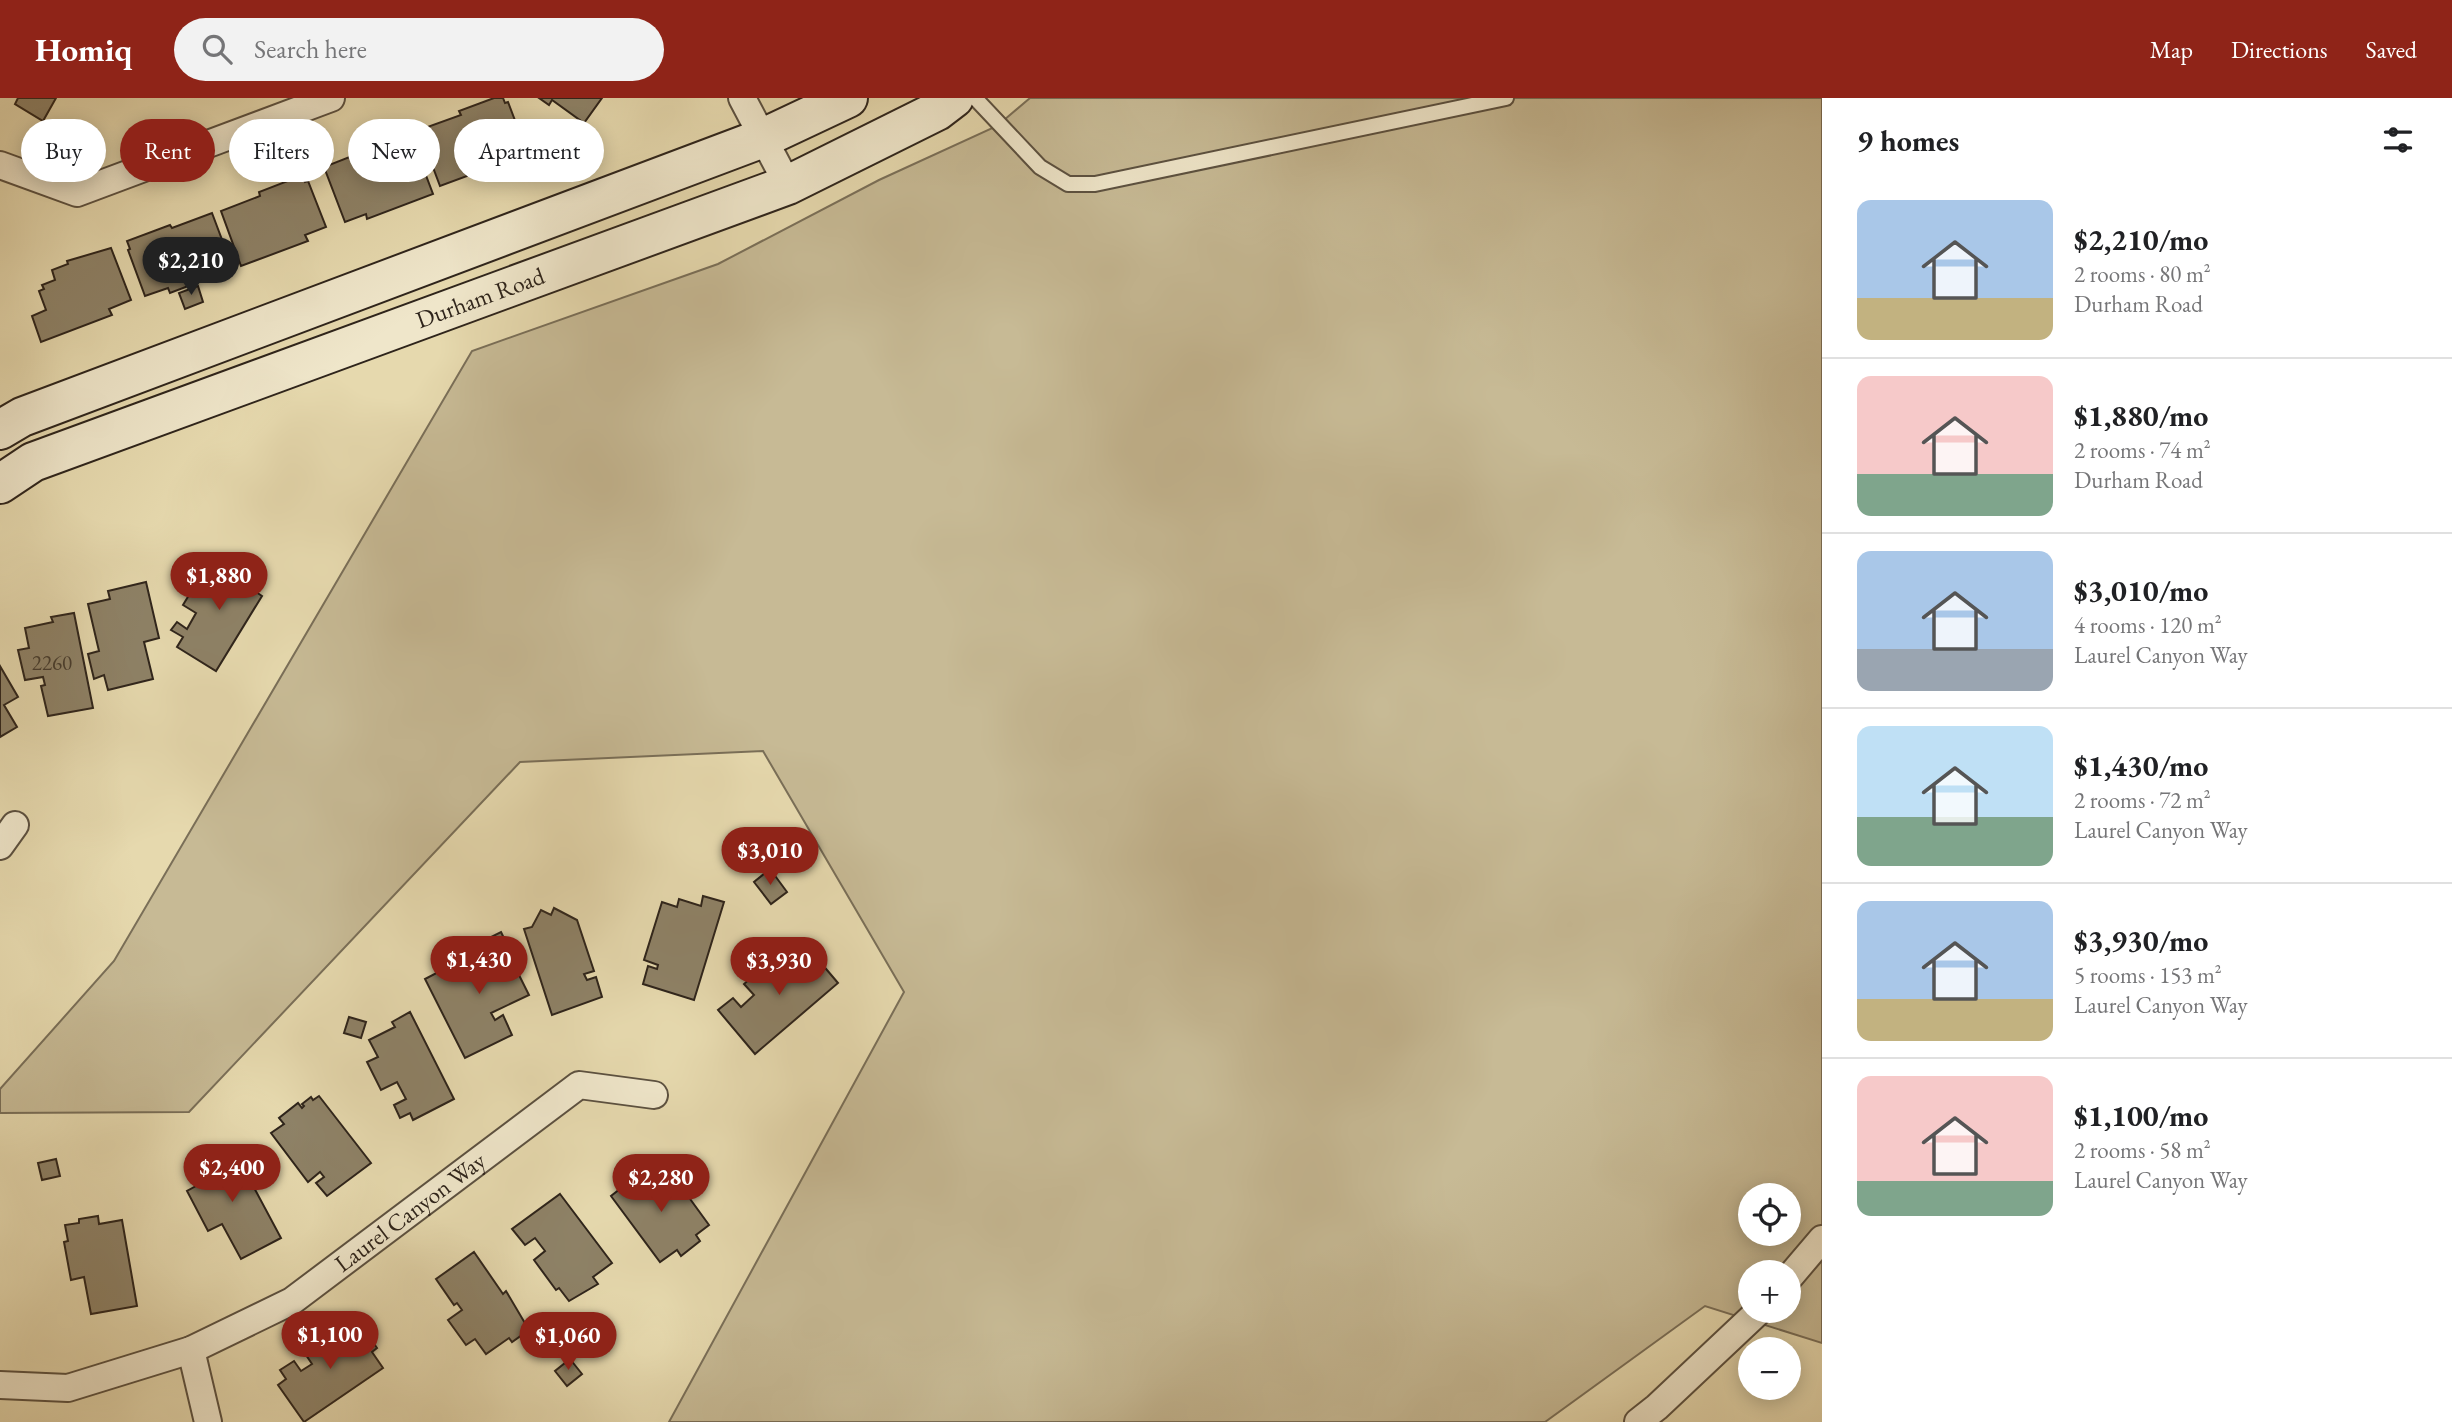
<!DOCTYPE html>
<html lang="en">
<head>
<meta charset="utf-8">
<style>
	:root { --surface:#fff; --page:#f2f2f2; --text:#202124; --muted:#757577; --line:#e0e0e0; --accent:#8f2418 }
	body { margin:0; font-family:"EB Garamond",serif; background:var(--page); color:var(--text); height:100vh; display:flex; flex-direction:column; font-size:26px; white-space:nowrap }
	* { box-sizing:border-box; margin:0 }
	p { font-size:23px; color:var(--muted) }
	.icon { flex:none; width:38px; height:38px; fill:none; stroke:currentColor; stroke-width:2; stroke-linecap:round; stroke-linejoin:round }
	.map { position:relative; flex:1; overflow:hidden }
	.drawer { display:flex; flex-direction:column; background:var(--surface); width:630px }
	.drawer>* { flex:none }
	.banner { position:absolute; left:21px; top:21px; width:665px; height:63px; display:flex; gap:14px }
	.buttons { position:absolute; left:1738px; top:1085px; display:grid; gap:14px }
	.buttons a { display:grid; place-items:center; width:63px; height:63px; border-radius:50%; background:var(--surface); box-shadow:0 4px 18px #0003; font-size:35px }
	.price { position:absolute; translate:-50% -60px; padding:0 16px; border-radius:24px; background:var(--accent); color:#fff; font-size:23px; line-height:46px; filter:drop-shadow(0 2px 4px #0008) }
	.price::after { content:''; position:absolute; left:50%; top:42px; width:21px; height:16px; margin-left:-10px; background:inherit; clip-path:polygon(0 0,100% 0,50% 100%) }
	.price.current { background:#222; color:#fff }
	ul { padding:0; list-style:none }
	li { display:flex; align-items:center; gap:21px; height:175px; padding:0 35px }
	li+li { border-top:2px solid var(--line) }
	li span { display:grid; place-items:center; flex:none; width:196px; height:140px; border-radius:14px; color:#555 }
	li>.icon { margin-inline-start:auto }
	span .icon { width:84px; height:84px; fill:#fffc; stroke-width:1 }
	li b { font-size:30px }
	h2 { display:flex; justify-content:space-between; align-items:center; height:84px; padding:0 35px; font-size:30px }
	.tag { padding:0 24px; border-radius:32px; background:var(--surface); box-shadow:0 4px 18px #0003; font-size:24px; line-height:63px }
	.tag.current { background:var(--accent); color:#fff }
	header { display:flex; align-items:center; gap:42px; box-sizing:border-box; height:98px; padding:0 35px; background:var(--accent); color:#fff }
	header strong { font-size:33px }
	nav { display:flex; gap:38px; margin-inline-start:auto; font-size:24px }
	.search { width:490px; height:63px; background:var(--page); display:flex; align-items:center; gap:18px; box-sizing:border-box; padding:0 24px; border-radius:38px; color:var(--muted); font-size:26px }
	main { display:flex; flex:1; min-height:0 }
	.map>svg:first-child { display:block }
	.green { fill:#c7ba95; stroke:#7a6f58; stroke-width:2; fill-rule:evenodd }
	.building { fill:#8e8267; stroke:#2e241b; stroke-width:2 }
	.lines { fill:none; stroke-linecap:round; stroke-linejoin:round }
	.service-casing { stroke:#5c5140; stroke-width:18 }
	.minor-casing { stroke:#5c5140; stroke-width:30 }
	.secondary-casing { stroke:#2e241b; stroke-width:42 }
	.service { stroke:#efe6ca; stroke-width:14 }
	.minor { stroke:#efe6ca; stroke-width:26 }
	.secondary { stroke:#efe6ca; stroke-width:38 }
	.labels { text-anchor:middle; stroke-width:5; stroke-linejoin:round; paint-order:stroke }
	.number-label { font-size:21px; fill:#463c2e }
	.street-label { font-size:24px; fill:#2e241b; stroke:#efe6ca }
</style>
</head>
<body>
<header>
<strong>Homiq</strong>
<div class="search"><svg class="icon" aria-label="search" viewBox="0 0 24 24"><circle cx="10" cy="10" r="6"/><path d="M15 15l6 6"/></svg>Search here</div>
<nav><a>Map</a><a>Directions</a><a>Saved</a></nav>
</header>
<main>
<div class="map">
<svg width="1822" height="1324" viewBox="0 0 1822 1324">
	<rect width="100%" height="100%" fill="#e6d9ae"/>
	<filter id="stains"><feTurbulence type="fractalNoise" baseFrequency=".00286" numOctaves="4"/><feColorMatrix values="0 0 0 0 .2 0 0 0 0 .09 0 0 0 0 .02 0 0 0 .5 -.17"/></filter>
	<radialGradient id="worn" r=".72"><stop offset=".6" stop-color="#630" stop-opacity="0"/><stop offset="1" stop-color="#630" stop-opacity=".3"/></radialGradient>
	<path class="green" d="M1030,0H1822V1245L1705,1208L1545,1324H669L904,894L763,653L520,664L189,1014L0,1015V991L114,863L472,253L718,166L879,82L997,28ZM1750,1097H1788V1136H1750ZM1750,1174H1788V1213H1750Z"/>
	<g class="building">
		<path d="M18,0H56L43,23L15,6Z"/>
		<path d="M494,0H503L505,5L508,4L525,49L502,57L505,64L440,88L419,32L461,17L459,13Z"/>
		<path d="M539,0H602L584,25L552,2L549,7Z"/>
		<path d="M406,41L414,61L419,59L433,96L367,121L366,116L345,124L324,69L380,47L381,51Z"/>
		<path d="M303,77L305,84L308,83L326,129L305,137L308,143L241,168L221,113L260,98L259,94Z"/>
		<path d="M212,115L233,171L170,195L168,190L145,198L128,152L130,151L127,143L170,127L172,130Z"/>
		<path d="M111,150L131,202L109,211L112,217L41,244L32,218L46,212L39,193L44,191L42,187L55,182L52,172L68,166L67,163Z"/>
		<path d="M198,188L203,204L185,211L179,195Z"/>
		<path d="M238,463L245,467L247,464L256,470L253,475L261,480L255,490L252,487L250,490L262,498L216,573L177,549L183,539L171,532L177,524L187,531L196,515L183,507L203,474L208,477L215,466L227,473L230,468L234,470Z"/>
		<path d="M146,484L159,540L144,544L153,581L108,592L104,577L94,581L88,556L99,553L88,506L110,501L108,493Z"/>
		<path d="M74,515L93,610L48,618L41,588L45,587L43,579L25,582L18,552L29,550L25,530L53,524L51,519Z"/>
		<path d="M0,568L18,599L4,607L17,629L0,639Z"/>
		<path d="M770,771L787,794L771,806L754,784Z"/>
		<path d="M703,798L724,804L694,902L643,886L648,868L657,871L658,867L644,862L662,804L677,809L679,801L701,808Z"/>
		<path d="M554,810L577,822L594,873L584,876L587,882L596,879L602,899L552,917L524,831L532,829L541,812L551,817Z"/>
		<path d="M501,834L510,853L508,855L529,897L491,915L495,922L503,917L512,937L465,960L425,881L444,871L447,877L483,859L477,846Z"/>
		<path d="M804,845L838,885L755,956L718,912L733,900L741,909L754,897L744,886L773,861L776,864Z"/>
		<path d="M410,914L454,1001L413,1022L410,1015L400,1020L394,1007L406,1001L397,984L381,992L367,964L378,959L369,942L395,929L392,924Z"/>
		<path d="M349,919L366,924L361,940L344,935Z"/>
		<path d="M319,998L371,1065L327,1098L316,1085L324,1079L320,1074L308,1084L271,1035L284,1026L279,1020L298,1005L302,1010L304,1008L302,1006L311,999L313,1002Z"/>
		<path d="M235,1054L281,1140L241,1161L222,1126L208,1133L187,1093L196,1088L193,1083L197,1081L190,1069L213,1056L217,1064Z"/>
		<path d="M56,1061L60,1078L42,1082L38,1065Z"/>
		<path d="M647,1070L661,1089L674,1079L709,1127L696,1137L700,1143L681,1158L677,1152L660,1164L611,1098Z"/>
		<path d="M560,1096L612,1165L593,1179L598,1186L569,1203L559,1190L556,1192L534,1162L545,1153L535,1140L525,1147L512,1131Z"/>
		<path d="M98,1118L99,1126L122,1122L137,1208L91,1216L84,1179L71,1182L64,1144L68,1143L65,1127L79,1125V1121Z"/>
		<path d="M474,1154L503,1196L506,1193L529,1232L512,1244L509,1240L486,1256L475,1241L466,1247L448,1222L462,1212L457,1205L454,1207L436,1181Z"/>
		<path d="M361,1227L377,1250L372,1254L383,1270L304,1324L278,1287L286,1281L280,1272L294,1263L301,1273L312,1266L302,1251L330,1232L336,1241Z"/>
		<path d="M570,1261L582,1276L567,1288L555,1273Z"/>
	</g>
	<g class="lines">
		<g class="service-casing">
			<path id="service" d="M975,0L1040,69L1068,86H1095L1506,0"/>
		</g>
		<g class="minor-casing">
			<g id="minor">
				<path d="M742,0L788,87"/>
				<path d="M0,67L77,95L331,0"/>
				<path d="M0,748L15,727"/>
				<path d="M1788,1181L1822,1141"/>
				<path d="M191,1252L208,1324"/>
				<path id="s1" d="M0,1287L68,1290L191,1252L292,1203L579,987L654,997"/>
				<path d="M1638,1324L1657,1309L1759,1213"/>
			</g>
		</g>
		<g class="secondary-casing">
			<g id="secondary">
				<path d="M0,332L22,319L763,40L848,0"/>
				<path id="s2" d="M0,386L33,364L788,87L937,13L954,0"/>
			</g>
		</g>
		<use href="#service" class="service"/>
		<use href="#minor" class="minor"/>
		<use href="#secondary" class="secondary"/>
	</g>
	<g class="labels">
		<g class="number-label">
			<text x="52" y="572">2260</text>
		</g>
		<g class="street-label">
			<text dy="8" stroke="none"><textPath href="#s2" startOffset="516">Durham Road</textPath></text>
			<text dy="8" stroke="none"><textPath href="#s1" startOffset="457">Laurel Canyon Way</textPath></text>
		</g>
	</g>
	<rect width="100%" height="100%" filter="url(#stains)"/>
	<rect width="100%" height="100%" fill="url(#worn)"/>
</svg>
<div class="buttons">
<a><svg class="icon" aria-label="locate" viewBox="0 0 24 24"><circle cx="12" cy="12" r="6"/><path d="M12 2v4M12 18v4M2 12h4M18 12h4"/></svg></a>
<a>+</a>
<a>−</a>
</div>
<b class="price current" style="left:191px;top:199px">$2,210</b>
<b class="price" style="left:219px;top:514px">$1,880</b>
<b class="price" style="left:770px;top:789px">$3,010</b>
<b class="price" style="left:479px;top:898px">$1,430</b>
<b class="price" style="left:779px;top:899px">$3,930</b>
<b class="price" style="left:232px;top:1106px">$2,400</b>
<b class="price" style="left:661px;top:1116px">$2,280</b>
<b class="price" style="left:330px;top:1273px">$1,100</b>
<b class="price" style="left:568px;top:1274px">$1,060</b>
<div class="banner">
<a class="tag">Buy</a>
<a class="tag current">Rent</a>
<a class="tag">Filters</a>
<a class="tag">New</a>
<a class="tag">Apartment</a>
</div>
</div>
<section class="drawer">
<h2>9 homes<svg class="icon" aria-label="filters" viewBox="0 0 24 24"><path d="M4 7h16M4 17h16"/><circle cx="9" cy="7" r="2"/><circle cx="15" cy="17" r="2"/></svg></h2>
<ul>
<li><span style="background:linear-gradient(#a9c7e8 70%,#c2b280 0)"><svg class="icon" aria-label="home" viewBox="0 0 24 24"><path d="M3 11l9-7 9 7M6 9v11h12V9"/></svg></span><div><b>$2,210/mo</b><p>2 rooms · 80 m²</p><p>Durham Road</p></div></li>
<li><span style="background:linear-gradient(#f6c9c9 70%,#7fa58c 0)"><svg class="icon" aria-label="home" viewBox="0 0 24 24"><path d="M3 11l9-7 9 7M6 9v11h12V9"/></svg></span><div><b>$1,880/mo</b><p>2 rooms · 74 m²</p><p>Durham Road</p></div></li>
<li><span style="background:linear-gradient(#a9c7e8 70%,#9aa5b1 0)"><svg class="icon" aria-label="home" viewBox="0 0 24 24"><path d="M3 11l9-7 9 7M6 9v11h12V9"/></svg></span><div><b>$3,010/mo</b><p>4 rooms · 120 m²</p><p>Laurel Canyon Way</p></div></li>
<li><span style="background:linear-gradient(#bfe0f5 65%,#7fa58c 0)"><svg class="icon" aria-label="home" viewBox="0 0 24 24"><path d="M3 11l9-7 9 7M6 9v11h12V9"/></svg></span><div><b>$1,430/mo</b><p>2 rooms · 72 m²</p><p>Laurel Canyon Way</p></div></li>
<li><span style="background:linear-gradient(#a9c7e8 70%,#c2b280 0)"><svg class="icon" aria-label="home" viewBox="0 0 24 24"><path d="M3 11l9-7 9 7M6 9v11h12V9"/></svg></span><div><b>$3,930/mo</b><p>5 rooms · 153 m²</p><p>Laurel Canyon Way</p></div></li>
<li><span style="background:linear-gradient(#f6c9c9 75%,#7fa58c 0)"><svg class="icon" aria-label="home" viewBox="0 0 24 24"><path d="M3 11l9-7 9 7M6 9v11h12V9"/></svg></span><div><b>$1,100/mo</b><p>2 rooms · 58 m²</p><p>Laurel Canyon Way</p></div></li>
</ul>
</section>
</main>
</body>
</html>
